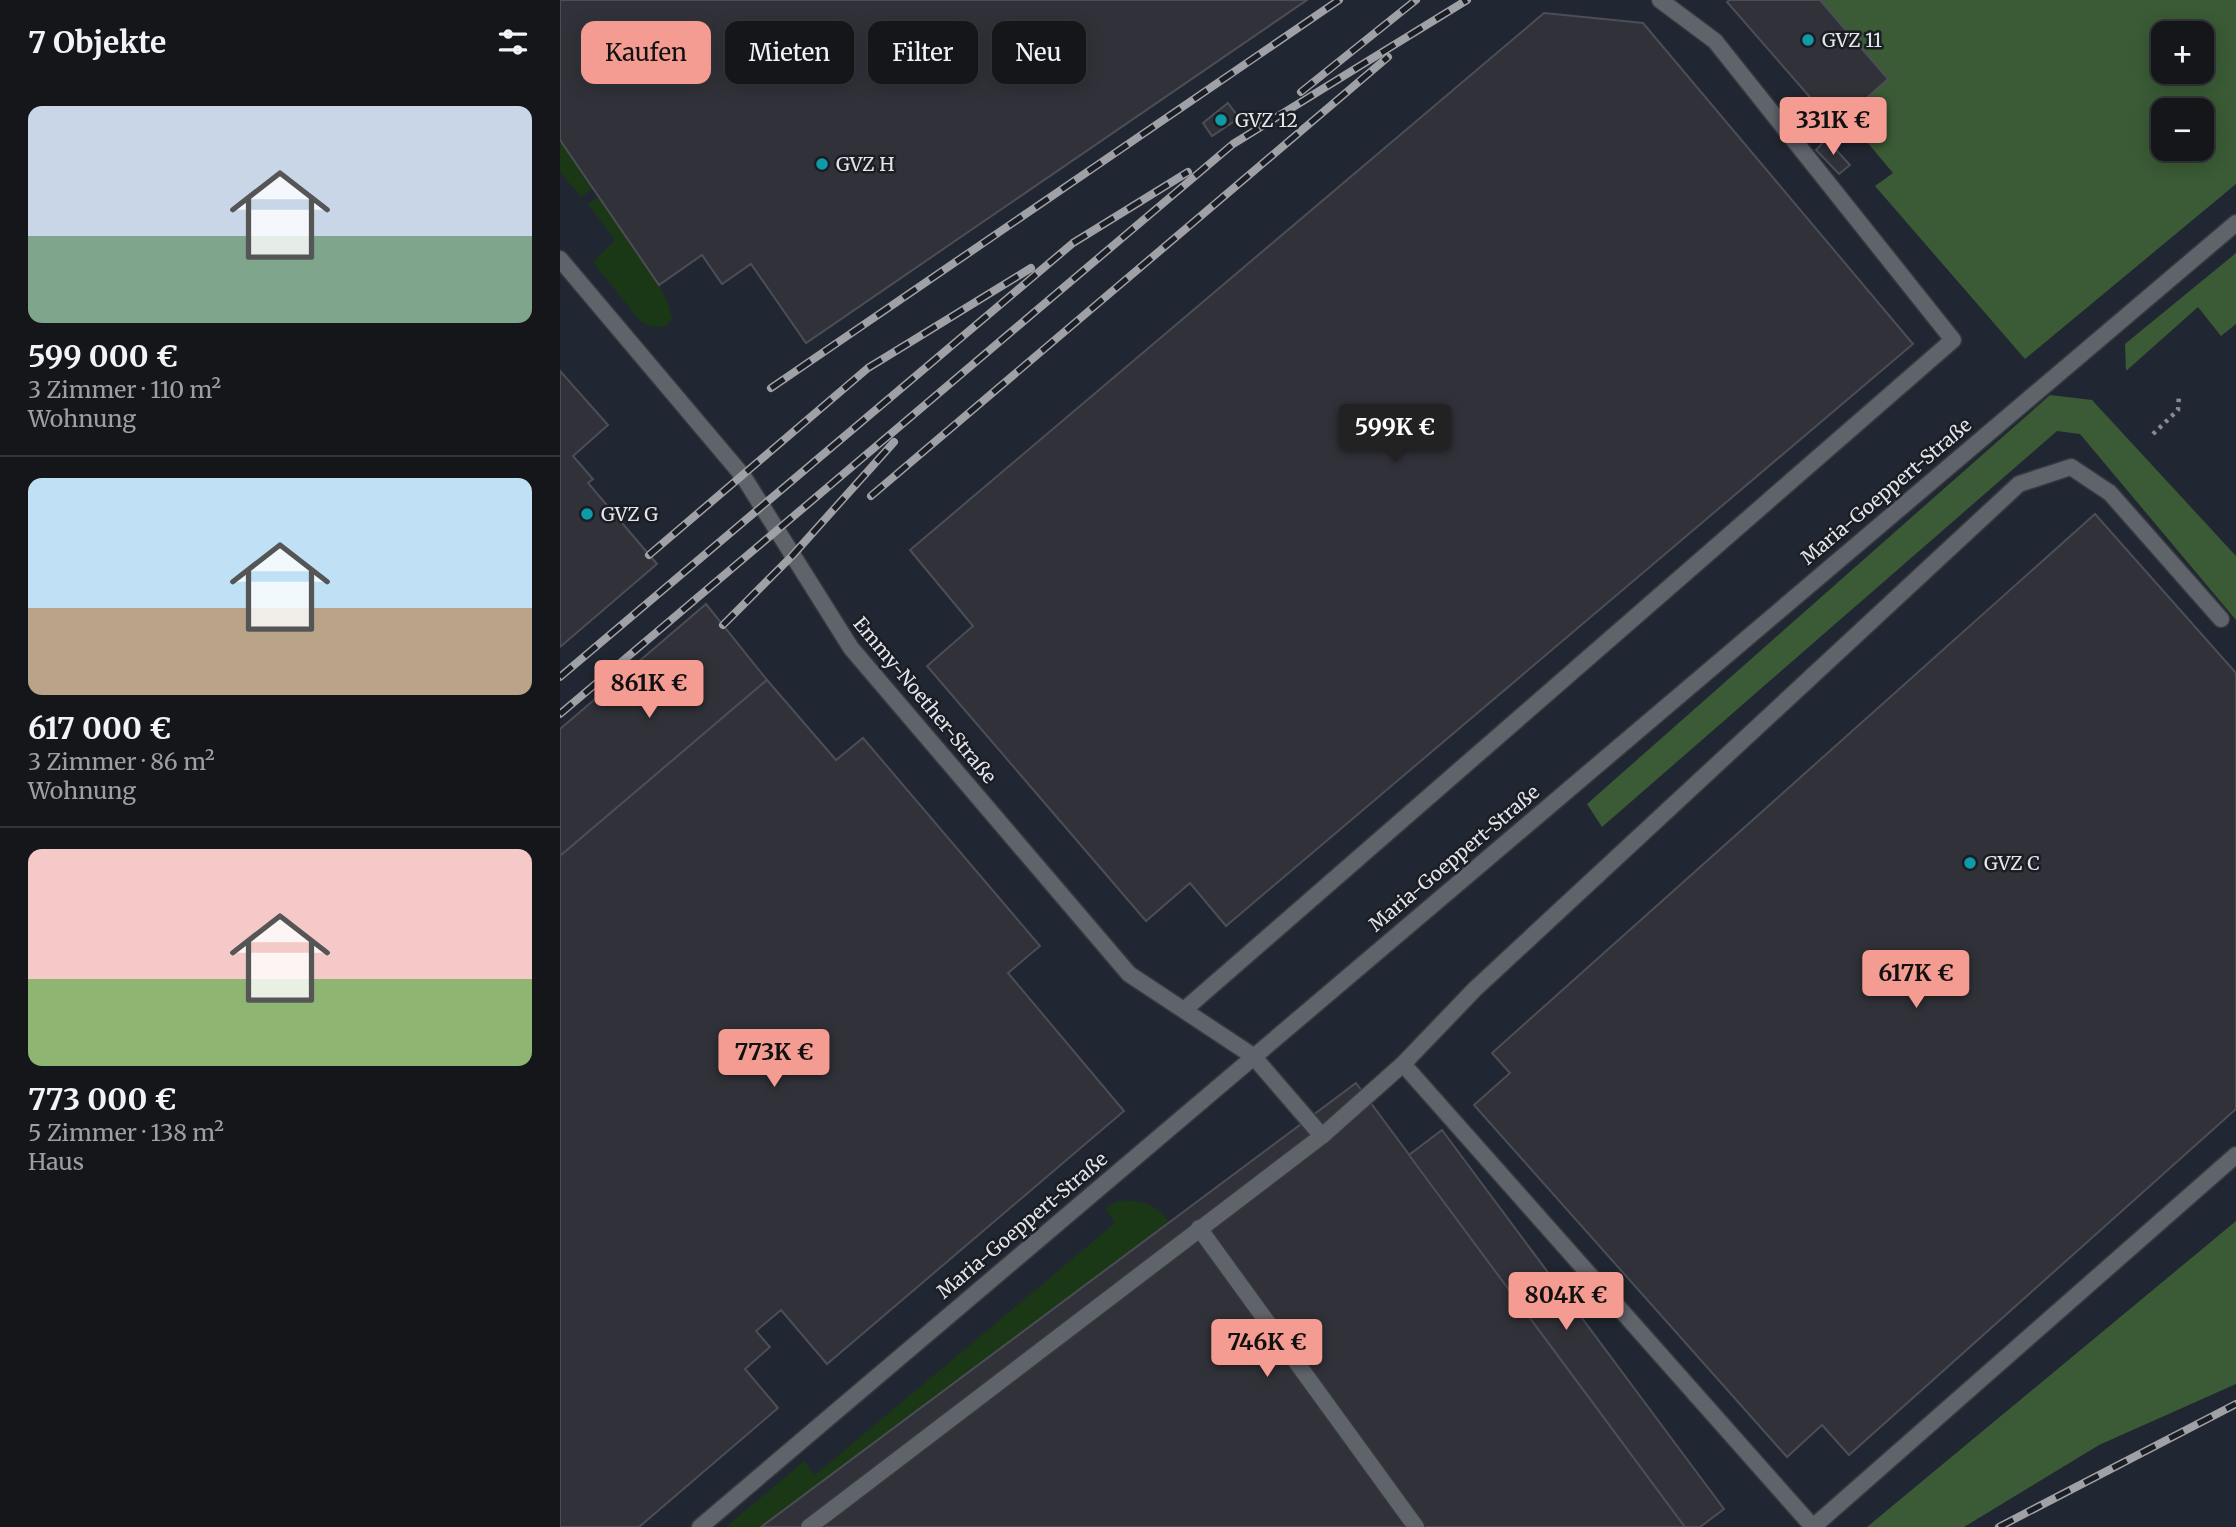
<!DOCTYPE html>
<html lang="de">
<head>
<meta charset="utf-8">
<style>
	:root { --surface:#14161a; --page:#212327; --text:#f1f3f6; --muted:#9d9fa2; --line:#333539; --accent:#f59c92 }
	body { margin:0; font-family:Merriweather,serif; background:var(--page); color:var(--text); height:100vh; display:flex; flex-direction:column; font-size:26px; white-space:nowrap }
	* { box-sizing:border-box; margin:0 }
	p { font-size:23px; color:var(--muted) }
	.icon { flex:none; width:38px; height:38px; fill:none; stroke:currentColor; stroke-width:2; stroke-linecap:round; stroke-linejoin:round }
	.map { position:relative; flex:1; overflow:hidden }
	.drawer { display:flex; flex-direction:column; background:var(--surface); width:560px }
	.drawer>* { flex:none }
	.hud { position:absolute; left:21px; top:21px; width:665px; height:63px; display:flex; gap:14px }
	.fabs { position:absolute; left:1591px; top:21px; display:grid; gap:14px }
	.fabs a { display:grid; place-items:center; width:63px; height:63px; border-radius:14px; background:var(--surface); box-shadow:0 4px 18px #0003,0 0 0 2px var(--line); font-size:35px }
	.price { position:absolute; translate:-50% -60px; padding:0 16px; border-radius:7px; background:var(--accent); color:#111; font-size:23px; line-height:46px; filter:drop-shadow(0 2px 4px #0008) }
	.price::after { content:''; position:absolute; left:50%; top:42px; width:21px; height:16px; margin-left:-10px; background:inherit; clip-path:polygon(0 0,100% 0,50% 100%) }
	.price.on { background:#222; color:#fff }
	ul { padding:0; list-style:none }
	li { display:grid; align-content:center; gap:14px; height:371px; padding:0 28px }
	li+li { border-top:2px solid var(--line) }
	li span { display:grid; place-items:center; height:217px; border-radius:14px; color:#555 }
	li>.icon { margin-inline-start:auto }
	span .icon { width:126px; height:126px; fill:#fffc; stroke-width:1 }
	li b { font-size:30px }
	h2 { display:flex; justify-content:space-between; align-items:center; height:84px; padding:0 28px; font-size:30px }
	.tag { padding:0 24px; border-radius:14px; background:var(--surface); box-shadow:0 4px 18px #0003,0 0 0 2px var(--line); font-size:24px; line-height:63px }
	.tag.on { background:var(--accent); color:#111 }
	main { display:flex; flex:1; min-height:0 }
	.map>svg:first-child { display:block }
	.built { fill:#212732; fill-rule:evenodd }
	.green { fill:#1a3716 }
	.forest { fill:#3a5b35; fill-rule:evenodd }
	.building { fill:#313139; stroke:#4d4d55; stroke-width:2 }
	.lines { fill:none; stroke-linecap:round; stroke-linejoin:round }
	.lane-casing { stroke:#36393e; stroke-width:19 }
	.path { stroke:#878a8f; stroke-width:4.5; stroke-dasharray:3.5 5; stroke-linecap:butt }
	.lane { stroke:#5f636a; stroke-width:16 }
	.rail-casing { stroke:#9fa1a7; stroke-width:8 }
	.rail { stroke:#1a1d23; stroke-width:5; stroke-dasharray:16; stroke-linecap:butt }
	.culture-dot { fill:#0f9aa8; stroke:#1a1d23; stroke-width:2.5 }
	.labels { text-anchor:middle; stroke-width:5; stroke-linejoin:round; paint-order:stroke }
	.poi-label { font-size:19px; fill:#e3e5ea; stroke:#1a1d23; text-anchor:start }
	.street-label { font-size:19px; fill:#e3e5ea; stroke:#1a1d23 }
</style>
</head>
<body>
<main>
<section class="drawer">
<h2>7 Objekte<svg class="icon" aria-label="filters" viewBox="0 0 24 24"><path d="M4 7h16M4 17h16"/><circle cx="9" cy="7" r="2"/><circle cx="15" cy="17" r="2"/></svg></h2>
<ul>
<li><span style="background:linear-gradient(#c9d6e8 60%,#7fa58c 0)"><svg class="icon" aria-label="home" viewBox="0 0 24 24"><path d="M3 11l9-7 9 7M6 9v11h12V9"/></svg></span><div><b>599 000 €</b><p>3 Zimmer · 110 m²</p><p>Wohnung</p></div></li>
<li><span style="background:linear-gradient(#bfe0f5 60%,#b9a48a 0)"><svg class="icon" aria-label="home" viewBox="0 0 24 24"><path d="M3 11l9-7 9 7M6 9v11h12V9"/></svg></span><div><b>617 000 €</b><p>3 Zimmer · 86 m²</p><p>Wohnung</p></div></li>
<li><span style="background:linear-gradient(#f6c9c9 60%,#8fb573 0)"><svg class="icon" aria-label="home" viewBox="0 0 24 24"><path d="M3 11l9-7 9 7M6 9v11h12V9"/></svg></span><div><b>773 000 €</b><p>5 Zimmer · 138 m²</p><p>Haus</p></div></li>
</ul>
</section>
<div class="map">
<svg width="1676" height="1527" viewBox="0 0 1676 1527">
	<rect width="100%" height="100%" fill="#1a1d23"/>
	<path class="built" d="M0,0H1676V1527H0ZM1603,33H1642V72H1603ZM1603,110H1642V149H1603Z"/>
	<g class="green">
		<path d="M0,140L33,188L21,197L0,172Z"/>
		<path d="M38,197C61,230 106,280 112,320L104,327L90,326L80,321L33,262L55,240L28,204Z"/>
		<path d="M557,1201C578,1199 598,1204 609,1223L201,1527H166L244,1461L255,1475L555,1223L545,1209Z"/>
	</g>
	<g class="forest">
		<path d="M1260,0H1676V184L1465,359L1315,186L1333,173L1302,136L1314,127L1296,107L1328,79ZM1603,33H1642V72H1603ZM1603,110H1642V149H1603Z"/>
		<path d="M1676,253V324L1661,336L1638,307L1566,371L1565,344Z"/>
		<path d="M1490,395L1532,400L1676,556V620L1520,434L1497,431L1042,827L1027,804Z"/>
		<path d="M1676,1221V1384L1539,1445L1404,1527H1307Z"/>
	</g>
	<g class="building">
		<path d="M0,0H747L246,343L191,264L162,284L142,255L99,285L0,140Z"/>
		<path d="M1170,0H1260L1328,79L1275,126L1167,2Z"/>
		<path d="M984,13L1083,23L1353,344L666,926L630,883L586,921L367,666L413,626L350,550Z"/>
		<path d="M668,103L679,118L652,136L643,123Z"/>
		<path d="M1266,139L1290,165L1279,174L1256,150Z"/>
		<path d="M0,371L48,425L13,456L33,479L28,483L97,564L0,647Z"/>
		<path d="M1535,514L1676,673V1109L1289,1455L1262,1425L1227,1457L914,1105L950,1073L932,1053Z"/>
		<path d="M146,604L207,680L0,856V729Z"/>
		<path d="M207,680L276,760L303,738L480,946L448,973L564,1111L267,1364L221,1310L196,1331L210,1347L185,1369L218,1408L79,1527H0V856Z"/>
		<path d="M796,1083L1125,1527H201Z"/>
		<path d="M882,1130L1164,1509L1140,1527H1125L849,1155Z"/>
	</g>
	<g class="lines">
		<g class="lane-casing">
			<g id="lane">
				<path d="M0,259L183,476L291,648L569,974L693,1056L762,1136"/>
				<path d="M624,1010L1393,340L1155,41L1100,0"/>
				<path d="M843,1064L1253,1527L1676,1155"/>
				<path d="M639,1228L856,1527"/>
				<path d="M140,1527L1676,223"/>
				<path d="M249,1527L762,1136L843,1064L915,989L1459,484L1511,467L1550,493L1661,619"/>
			</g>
		</g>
		<path class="path" d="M1593,434L1618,410L1619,395"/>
		<use href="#lane" class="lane"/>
		<g class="rail-casing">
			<g id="rail">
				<path d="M741,92L856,0"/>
				<path d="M211,388L779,0"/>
				<path d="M311,496L828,57"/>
				<path d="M89,555L308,368L471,268"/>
				<path d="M163,625L232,556L334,442"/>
				<path d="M0,677L513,243L628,172"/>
				<path d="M0,714L673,144L907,0"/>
				<path d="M1439,1527L1676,1404"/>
			</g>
		</g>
		<use href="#rail" class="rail"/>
	</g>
	<g class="culture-dot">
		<circle cx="1248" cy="40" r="7"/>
		<circle cx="661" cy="120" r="7"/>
		<circle cx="262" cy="164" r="7"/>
		<circle cx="27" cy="514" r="7"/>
		<circle cx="1410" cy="863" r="7"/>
	</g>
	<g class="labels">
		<g class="poi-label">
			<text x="1262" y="47">GVZ 11</text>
			<text x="675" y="127">GVZ 12</text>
			<text x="276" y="171">GVZ H</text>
			<text x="41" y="521">GVZ G</text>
			<text x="1424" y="870">GVZ C</text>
		</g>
		<g class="street-label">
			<text transform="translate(1326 491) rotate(-40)" y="7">Maria-Goeppert-Straße</text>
			<text transform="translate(365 700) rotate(50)" y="7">Emmy-Noether-Straße</text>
			<text transform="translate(894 858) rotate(-40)" y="7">Maria-Goeppert-Straße</text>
			<text transform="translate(462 1225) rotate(-40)" y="7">Maria-Goeppert-Straße</text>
		</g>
	</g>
</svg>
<div class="fabs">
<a>+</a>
<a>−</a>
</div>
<b class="price" style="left:1273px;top:157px">331K €</b>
<b class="price on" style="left:835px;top:464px">599K €</b>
<b class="price" style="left:89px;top:720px">861K €</b>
<b class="price" style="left:1356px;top:1010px">617K €</b>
<b class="price" style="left:214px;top:1089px">773K €</b>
<b class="price" style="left:1006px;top:1332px">804K €</b>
<b class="price" style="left:707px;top:1379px">746K €</b>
<div class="hud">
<a class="tag on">Kaufen</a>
<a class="tag">Mieten</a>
<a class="tag">Filter</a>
<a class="tag">Neu</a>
</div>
</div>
</main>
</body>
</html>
